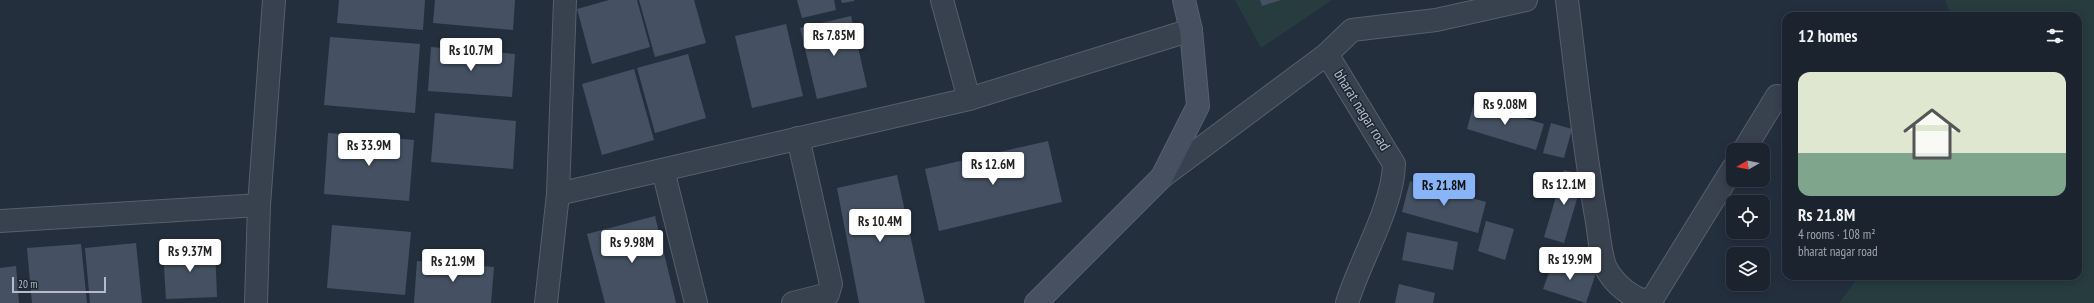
<!DOCTYPE html>
<html lang="en">
<head>
<meta charset="utf-8">
<style>
	:root { --surface:#1b232e; --page:#282f3a; --text:#f1f3f6; --muted:#a0a4aa; --line:#39404a; --accent:#8ab4f8 }
	body { margin:0; font-family:"PT Sans Narrow",sans-serif; background:var(--page); color:var(--text); height:100vh; display:flex; flex-direction:column; font-size:15px; white-space:nowrap }
	* { box-sizing:border-box; margin:0 }
	p { font-size:13px; color:var(--muted) }
	.icon { flex:none; width:22px; height:22px; fill:none; stroke:currentColor; stroke-width:2; stroke-linecap:round; stroke-linejoin:round }
	.map { position:relative; flex:1; overflow:hidden }
	.details { position:absolute; left:1782px; top:12px; width:300px; height:268px; display:flex; flex-direction:column; background:var(--surface); border-radius:12px; box-shadow:0 2px 10px #0003,0 0 0 1px var(--line) }
	.details>* { flex:none }
	.needle { width:26px; rotate:261deg }
	.controls { position:absolute; left:1726px; top:143px; display:grid; gap:8px }
	.controls a { display:grid; place-items:center; width:44px; height:44px; border-radius:8px; background:var(--surface); box-shadow:0 2px 10px #0003,0 0 0 1px var(--line); font-size:20px }
	.scale { position:absolute; left:12px; bottom:10px; width:94px; box-sizing:border-box; padding-left:4px; border:2px solid #b4bcc9; border-top:0; font-size:11px; line-height:14px; white-space:nowrap; color:#b4bcc9; -webkit-text-stroke:3px #1d2633; paint-order:stroke }
	.price { position:absolute; translate:-50% -34px; padding:0 9px; border-radius:4px; background:#fff; color:#222; font-size:13px; line-height:26px; filter:drop-shadow(0 1px 2px #0008) }
	.price::after { content:''; position:absolute; left:50%; top:24px; width:12px; height:9px; margin-left:-6px; background:inherit; clip-path:polygon(0 0,100% 0,50% 100%) }
	.price.current { background:var(--accent); color:#111 }
	ul { padding:0; list-style:none }
	li { display:grid; align-content:center; gap:8px; height:212px; padding:0 16px }
	li span { display:grid; place-items:center; height:124px; border-radius:12px; color:#555 }
	li>.icon { margin-inline-start:auto }
	span .icon { width:72px; height:72px; fill:#fffc; stroke-width:1 }
	li b { font-size:17px }
	h2 { display:flex; justify-content:space-between; align-items:center; height:48px; padding:0 16px; font-size:17px }
	.map>svg:first-child { display:block }
	.green { fill:#263c3f }
	.building { fill:#455162 }
	.lines { fill:none; stroke-linecap:round; stroke-linejoin:round }
	.street-casing { stroke:#565f6c; stroke-width:24 }
	.secondary-casing { stroke:#565f6c; stroke-width:24 }
	.street { stroke:#38414e; stroke-width:22 }
	.secondary { stroke:#465061; stroke-width:22 }
	.labels { text-anchor:middle; stroke-width:3; stroke-linejoin:round; paint-order:stroke }
	.street-label { font-size:15px; fill:#b4bcc9; stroke:#1d2633 }
</style>
</head>
<body>
<div class="map">
<svg width="2094" height="303" viewBox="0 0 2094 303">
	<rect width="100%" height="100%" fill="#242f3e"/>
	<g class="green">
		<path d="M1235,0H1332L1261,48Z"/>
		<path d="M1945,0H2094V303H1839L1859,276H2078V16H1951Z"/>
	</g>
	<g class="building">
		<path d="M339,0H425L423,30L337,23Z"/>
		<path d="M435,0H515L513,30L433,23Z"/>
		<path d="M609,0H637L650,47L592,64L577,9Z"/>
		<path d="M639,0H694L706,43L655,57Z"/>
		<path d="M797,0H834L836,10L802,18Z"/>
		<path d="M841,0H854V1L842,3Z"/>
		<path d="M1260,0H1281L1262,6Z"/>
		<path d="M851,16L867,87L817,99L800,28Z"/>
		<path d="M786,24L803,96L752,108L735,36Z"/>
		<path d="M330,37L420,44L415,113L324,105Z"/>
		<path d="M431,47L515,54L512,97L428,91Z"/>
		<path d="M688,54L706,118L655,133L637,68Z"/>
		<path d="M634,69L654,140L602,155L582,84Z"/>
		<path d="M1474,103L1544,124L1536,150L1467,129Z"/>
		<path d="M435,113L516,121L513,169L431,162Z"/>
		<path d="M1551,123L1572,129L1564,158L1543,153Z"/>
		<path d="M328,133L414,140L409,201L324,194Z"/>
		<path d="M1048,141L1062,202L939,231L925,169Z"/>
		<path d="M1564,170L1584,175L1564,243L1544,237Z"/>
		<path d="M897,175L925,303H859L837,188Z"/>
		<path d="M1410,181L1486,202L1478,233L1402,212Z"/>
		<path d="M655,216L676,303H605L587,234Z"/>
		<path d="M1486,221L1514,229L1505,260L1478,251Z"/>
		<path d="M332,225L411,232L405,295L327,288Z"/>
		<path d="M1407,232L1458,242L1453,270L1402,260Z"/>
		<path d="M136,243L142,303H90L85,248Z"/>
		<path d="M81,244L87,303H32L27,248Z"/>
		<path d="M215,247L217,297L166,299L163,250Z"/>
		<path d="M1554,259L1596,273L1586,303L1543,289Z"/>
		<path d="M417,261L494,267L491,303H414Z"/>
		<path d="M16,266L19,303H0V268Z"/>
		<path d="M1399,284L1435,293L1433,303H1395Z"/>
	</g>
	<g class="lines">
		<g class="street-casing">
			<g id="street">
				<path d="M942,0L969,99"/>
				<path d="M1567,0C1576,74 1584,149 1597,222C1599,235 1601,260 1607,270C1615,284 1630,297 1646,301L1654,296L1733,168"/>
				<path d="M1327,54L1394,164C1393,207 1360,260 1347,303"/>
				<path d="M1744,150L1777,96"/>
				<path d="M663,170L696,303"/>
				<path d="M1162,177L1327,54L1352,30L1436,20L1526,0"/>
				<path d="M558,194L969,99L1191,30"/>
				<path d="M0,221L259,205"/>
				<path d="M256,303L259,205L274,0"/>
				<path d="M546,303L558,194L565,0"/>
				<path d="M793,303L828,294L831,284L798,138"/>
			</g>
		</g>
		<g class="secondary-casing">
			<path id="secondary" d="M1036,303L1162,177L1198,106L1191,30L1184,0"/>
		</g>
		<use href="#street" class="street"/>
		<use href="#secondary" class="secondary"/>
	</g>
	<g class="labels">
		<g class="street-label">
			<text transform="translate(1362 110) rotate(58)" y="5">bharat nagar road</text>
		</g>
	</g>
</svg>
<div class="controls">
<a><svg class="needle" viewBox="-14 -14 28 28"><path d="M0-13l5 13h-10z" fill="#e53935"/><path d="M0 13l5-13h-10z" fill="#a0a4aa"/></svg></a>
<a><svg class="icon" aria-label="locate" viewBox="0 0 24 24"><circle cx="12" cy="12" r="6"/><path d="M12 2v4M12 18v4M2 12h4M18 12h4"/></svg></a>
<a><svg class="icon" aria-label="layers" viewBox="0 0 24 24"><path d="M12 4l9 5-9 5-9-5zM3 14l9 5 9-5"/></svg></a>
</div>
<div class="scale">20 m</div>
<b class="price" style="left:834px;top:57px">Rs 7.85M</b>
<b class="price" style="left:471px;top:72px">Rs 10.7M</b>
<b class="price" style="left:1505px;top:126px">Rs 9.08M</b>
<b class="price" style="left:369px;top:167px">Rs 33.9M</b>
<b class="price" style="left:993px;top:186px">Rs 12.6M</b>
<b class="price" style="left:1564px;top:206px">Rs 12.1M</b>
<b class="price current" style="left:1444px;top:207px">Rs 21.8M</b>
<b class="price" style="left:880px;top:243px">Rs 10.4M</b>
<b class="price" style="left:632px;top:264px">Rs 9.98M</b>
<b class="price" style="left:190px;top:273px">Rs 9.37M</b>
<b class="price" style="left:1570px;top:281px">Rs 19.9M</b>
<b class="price" style="left:453px;top:283px">Rs 21.9M</b>
<section class="details">
<h2>12 homes<svg class="icon" aria-label="filters" viewBox="0 0 24 24"><path d="M4 7h16M4 17h16"/><circle cx="9" cy="7" r="2"/><circle cx="15" cy="17" r="2"/></svg></h2>
<ul>
<li><span style="background:linear-gradient(#dfe7d0 65%,#7fa58c 0)"><svg class="icon" aria-label="home" viewBox="0 0 24 24"><path d="M3 11l9-7 9 7M6 9v11h12V9"/></svg></span><div><b>Rs 21.8M</b><p>4 rooms · 108 m²</p><p>bharat nagar road</p></div></li>
</ul>
</section>
</div>
</body>
</html>
